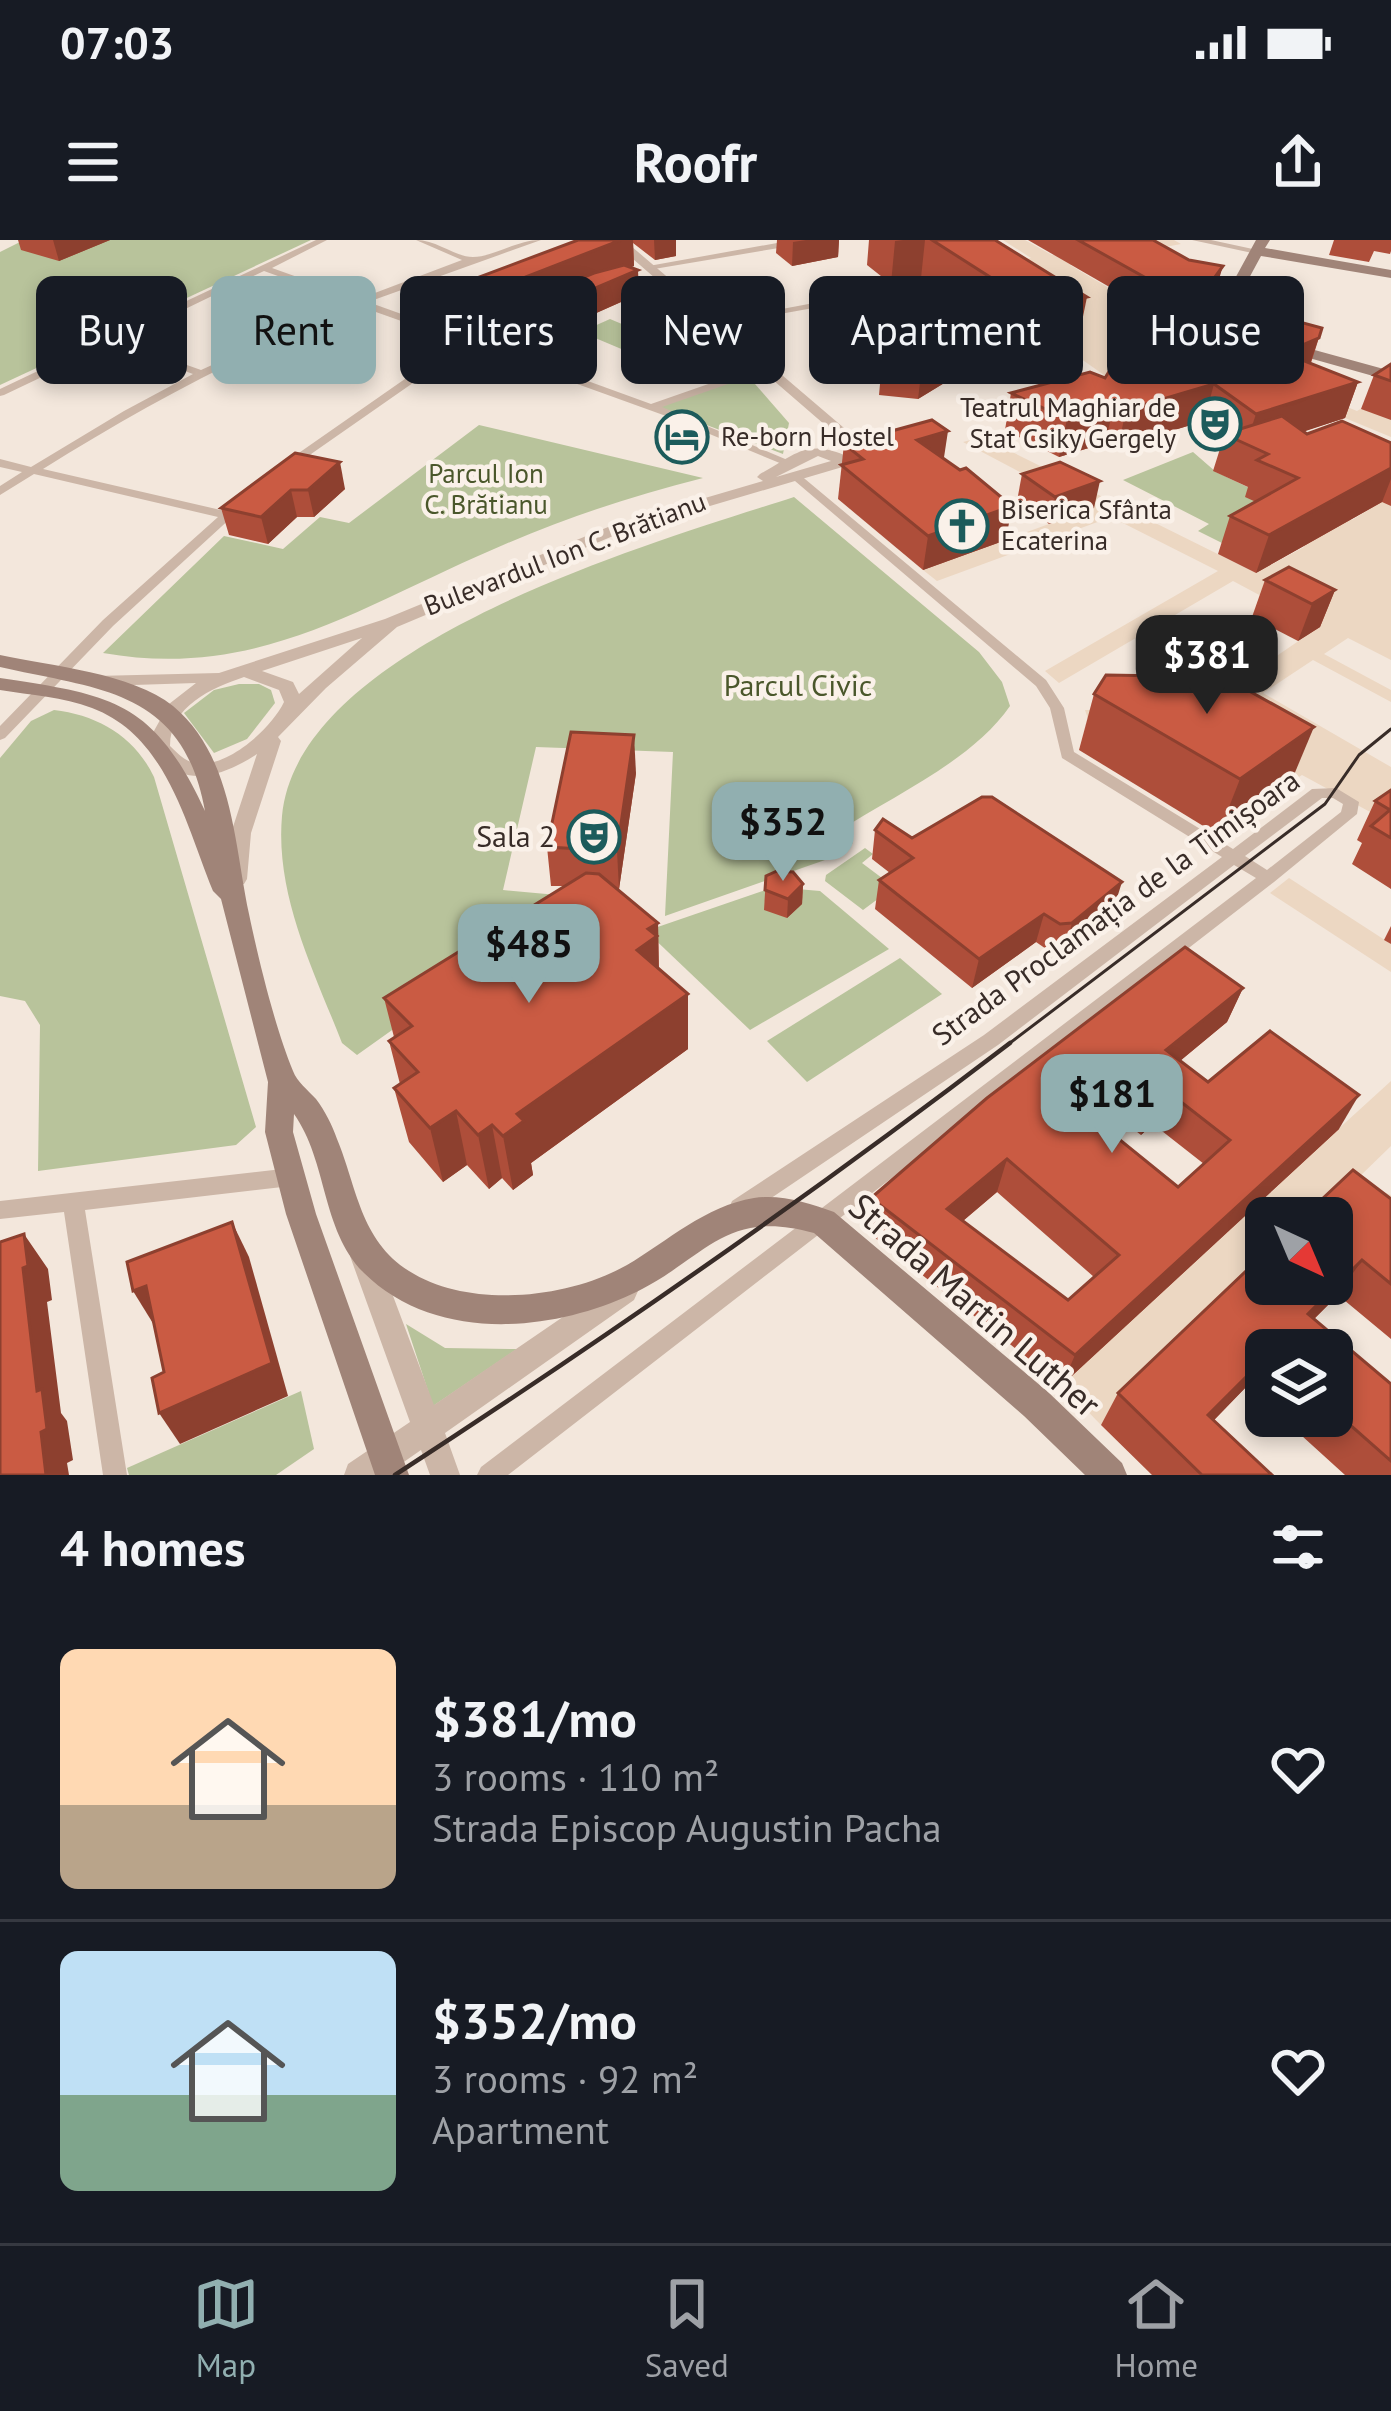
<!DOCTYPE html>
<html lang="en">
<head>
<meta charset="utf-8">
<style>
	:root { --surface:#171b24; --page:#20242c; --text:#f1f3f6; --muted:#9ea1a6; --line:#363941; --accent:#91afb0 }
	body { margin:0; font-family:"PT Sans",sans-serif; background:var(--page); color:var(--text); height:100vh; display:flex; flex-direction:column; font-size:45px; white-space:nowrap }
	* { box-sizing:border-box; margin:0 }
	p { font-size:39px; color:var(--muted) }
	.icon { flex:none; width:66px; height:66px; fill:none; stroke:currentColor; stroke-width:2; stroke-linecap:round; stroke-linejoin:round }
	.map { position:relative; height:1235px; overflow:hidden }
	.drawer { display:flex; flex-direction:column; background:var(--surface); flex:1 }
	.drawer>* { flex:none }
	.guide { position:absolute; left:36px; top:36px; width:1320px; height:108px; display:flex; gap:24px }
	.needle { width:78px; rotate:136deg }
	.tools { position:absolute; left:1245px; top:957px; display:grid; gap:24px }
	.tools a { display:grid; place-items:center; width:108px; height:108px; border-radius:18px; background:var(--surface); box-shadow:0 6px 18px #0003; font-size:60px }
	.price { position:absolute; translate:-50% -102px; padding:0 27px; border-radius:24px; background:var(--accent); color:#111; font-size:39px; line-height:78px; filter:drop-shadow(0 3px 6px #0008) }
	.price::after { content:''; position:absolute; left:50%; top:72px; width:36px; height:27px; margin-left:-18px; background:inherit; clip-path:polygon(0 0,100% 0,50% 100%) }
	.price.active { background:#222; color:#fff }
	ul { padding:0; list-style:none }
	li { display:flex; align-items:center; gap:36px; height:300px; padding:0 60px }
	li+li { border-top:3px solid var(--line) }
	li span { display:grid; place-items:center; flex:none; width:336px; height:240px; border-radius:18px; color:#555 }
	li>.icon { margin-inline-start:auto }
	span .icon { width:144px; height:144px; fill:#fffc; stroke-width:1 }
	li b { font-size:51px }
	h2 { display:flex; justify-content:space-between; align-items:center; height:144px; padding:0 60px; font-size:51px }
	.chip { padding:0 42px; border-radius:18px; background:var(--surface); box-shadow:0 6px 18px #0003; font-size:42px; line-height:108px }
	.chip.active { background:var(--accent); color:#111 }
	.status { display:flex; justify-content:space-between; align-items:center; height:84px; padding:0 60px; background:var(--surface); direction:ltr }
	.status svg { height:33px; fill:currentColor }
	header { display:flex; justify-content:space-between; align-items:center; height:156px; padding:0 60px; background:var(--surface); font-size:54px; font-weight:700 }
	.dock { display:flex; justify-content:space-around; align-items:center; height:168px; border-top:3px solid var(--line); background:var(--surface); font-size:33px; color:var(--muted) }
	.dock a { display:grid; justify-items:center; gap:6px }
	.dock .active { color:var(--accent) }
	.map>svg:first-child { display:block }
	.green { fill:#b8c39b }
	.plaza { fill:#ecd7c2 }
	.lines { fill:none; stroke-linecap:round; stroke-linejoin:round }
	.minor { fill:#ccb6a7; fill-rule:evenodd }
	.tertiary { fill:#ccb6a7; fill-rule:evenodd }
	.secondary { fill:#a08478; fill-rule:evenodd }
	.tram-far1 { stroke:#382c28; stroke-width:3 }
	.tram { stroke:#382c28; stroke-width:4.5 }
	.wall { fill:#ae4e3a; fill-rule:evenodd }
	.shaded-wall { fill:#8d402f }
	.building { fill:#ca5b43; stroke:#8d402f; stroke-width:3; fill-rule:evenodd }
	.labels { text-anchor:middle; stroke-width:9; stroke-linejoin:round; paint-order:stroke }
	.far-poi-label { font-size:27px; fill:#382c28; stroke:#faf1e9; text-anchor:start }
	.far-park-label { font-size:27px; fill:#4a572b; stroke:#faf1e9 }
	.far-street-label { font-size:27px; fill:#382c28; stroke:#faf1e9 }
	.park-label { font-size:30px; fill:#4a572b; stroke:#faf1e9 }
	.poi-label { font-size:30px; fill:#382c28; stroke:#faf1e9; text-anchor:end }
	.street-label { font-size:30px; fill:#382c28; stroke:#faf1e9 }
	.near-street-label { font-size:36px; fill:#382c28; stroke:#faf1e9 }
</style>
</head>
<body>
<div class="status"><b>07:03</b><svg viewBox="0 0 49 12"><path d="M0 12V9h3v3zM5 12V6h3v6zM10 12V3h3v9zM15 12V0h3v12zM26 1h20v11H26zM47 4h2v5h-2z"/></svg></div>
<header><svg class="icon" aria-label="menu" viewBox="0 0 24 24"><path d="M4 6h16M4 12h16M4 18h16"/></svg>Roofr<svg class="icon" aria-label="share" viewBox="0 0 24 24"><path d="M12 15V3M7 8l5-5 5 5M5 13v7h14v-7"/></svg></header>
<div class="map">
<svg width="1391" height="1235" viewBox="0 0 1391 1235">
	<rect width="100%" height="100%" fill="#f3e7dc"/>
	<g class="green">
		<path d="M24,0H311L0,145V12Z"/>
		<path d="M610,79L667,103L638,116L581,92Z"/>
		<path d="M748,136L789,183L783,214L659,167Z"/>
		<path d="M479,185L703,238C631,256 562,279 494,309C359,367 257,440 103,413L224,296L283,309L320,277L349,283Z"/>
		<path d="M1193,212L1216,232L1256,251L1247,257L1287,276L1232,308L1198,291L1209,284L1123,240Z"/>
		<path d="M794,257L979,412L1002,442L1010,466C972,521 894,555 839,591L853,603L825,620L665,676L673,512L536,507L503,650L579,657L357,815L342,803C314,731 275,655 282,576C298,403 655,302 794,257Z"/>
		<path d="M239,444H259L271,450L275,463L247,499L214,513L184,473L214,450Z"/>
		<path d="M54,470C98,475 135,497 154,537L256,887L236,905L38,931L40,785L25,761L0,756V518L31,481Z"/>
		<path d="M865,608L873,614L862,623L894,647L863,670L825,641L826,635Z"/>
		<path d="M774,647L820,651L889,709L750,790L646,691Z"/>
		<path d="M900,718L942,754L807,842L767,801Z"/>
		<path d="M406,1084L445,1108L517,1109L433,1166Z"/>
		<path d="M301,1151L314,1209L276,1235H129L127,1228Z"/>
	</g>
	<g class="plaza">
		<path d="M1003,0H1025L1052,15L1134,0H1174L1181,4L1070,25L1151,73L1213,71V86L1236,101L1231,120L1357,171L1375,160L1391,180V197L1222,127L1317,264L1352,280L1391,256V420L1348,398L1324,414L1391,450V462L1313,420L1263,453L1391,527V574L1383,579L1302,535L1291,542L1092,491L1085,470L1196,471L1319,387L1233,341L1059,443L1045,431L1218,331L1111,277L937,341L923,330L1090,269L963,202L982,197L1256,333L1304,307L1266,244L1144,150L1131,154L1067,109L1035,115L1029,111L1076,100L985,40L906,55L891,44L1031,18Z"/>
		<path d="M1289,638L1391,704V732L1270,653Z"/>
		<path d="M1110,775L1301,923L1391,841V906L1356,940L1391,955V1005L1335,961L1317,978H1266V1027L1101,1185L1062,1145L1165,1048L989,884L1174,1041L1280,944L1087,793Z"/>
	</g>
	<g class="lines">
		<g class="minor">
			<path d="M316,0H327L272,28L359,59L462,20L416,0C437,0 455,17 473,17C493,17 516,0 541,0L368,62L474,100L560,61H566V65L483,103L651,164L760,126H768V130L662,167L797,224L787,226L666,176L475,107L443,122L291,228H283V224L435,118L466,104L359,66C249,110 143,166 43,229L225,271L239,261L245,265L113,386L5,498L0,500V486L103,380L218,277L34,234L0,255V246L22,232L0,227V219L31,227L124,171L193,134L111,104L4,155L0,156V149L101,101V97H110ZM264,31L350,62L201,130L119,101Z"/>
			<path d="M1192,0H1211L1262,11L1257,14Z"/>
			<path d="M788,1L793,4L791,6L648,30L643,27Z"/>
			<path d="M899,47L904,50L902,52L713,86L708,83Z"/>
			<path d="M799,234L1046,440L1064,468L1074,512L1233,609L1312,549L1336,548L1359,562L1357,574L1274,642L508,1235H477L481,1227L1256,638L1234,625L998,805L746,975L739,977L732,975L729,968L732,961L984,795L1222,617L1062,518L1050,468L1036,446L795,241V235ZM1322,558H1333L1343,564L1341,572L1267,630L1245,616Z"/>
			<path d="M291,928L298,931L301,937L298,943L291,946L85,970L127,1235H103L64,972L0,979V961Z"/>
		</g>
		<g class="tertiary">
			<path d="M611,0H624L871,211L856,223L625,291L397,387L326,448L278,497L281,501L251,593L247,639L244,644H228L225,639L231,593L257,514C230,532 192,548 164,523C155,514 150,511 150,498L169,464L196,443L102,446L93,440L96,436L219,433L385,379L613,285L763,241L757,237L760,234C794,216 805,199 844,215L854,210ZM818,216L831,221L776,237ZM362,398L299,454L293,442L262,431ZM244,437L279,450L284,462C272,487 233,523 202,524C188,524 179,515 170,506C170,466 212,448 244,437Z"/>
			<path d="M364,1004L374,1007L378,1016L434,1165L614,1042L624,1038L634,1042L638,1051L634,1060L445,1193L460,1235H430L421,1210L385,1235H344L348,1224L410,1182L350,1016L354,1007Z"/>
		</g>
		<g class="secondary">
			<path d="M1256,0H1270L1265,8L1391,30V38L1261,16L1228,77L1231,87L1391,131V141L1220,93L1214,77Z"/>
			<path d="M0,415C51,426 132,433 173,466C233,516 234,603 249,674C259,722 275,787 293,831C297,842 308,850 316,859C325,871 332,885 337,899C357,947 360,1000 409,1031C469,1069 567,1059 627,1025C668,1001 705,966 754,958C781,954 809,963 834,972L1048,1152L1122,1223L1127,1235H1085L1024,1176L814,993C723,967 704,1021 632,1054C549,1093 434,1102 364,1033C321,990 328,922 294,874L293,892L316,974L409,1235H375L286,974L265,892L268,842L221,659L213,651C186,585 167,496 92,468C63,457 31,455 0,450V438C113,455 154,461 205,571C183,450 102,450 0,427Z"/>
		</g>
		<path class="tram-far1" d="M1006,806L1325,564L1359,515L1391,489"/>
		<path class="tram" d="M395,1235C606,1098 810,956 1010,803"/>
	</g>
	<g class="wall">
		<path d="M18,0H110L59,21L21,10Z"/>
		<path d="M578,0H676V16L655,20L633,3L634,26L630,27L639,54L567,86L547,77L546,61L470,92L446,83L442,51Z"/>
		<path d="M777,0H839L838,17L792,26L776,13Z"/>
		<path d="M869,0H995L1078,101L1029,111L921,38L891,44L867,25Z"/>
		<path d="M1028,0H1153L1215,52L1200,74L1158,75Z"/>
		<path d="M1334,0H1391V11L1390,14L1374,11L1369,22L1329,15Z"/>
		<path d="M819,86L982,120L918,159L879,155L880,144L816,119Z"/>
		<path d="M1322,88L1311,123L1358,142L1345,178L1304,191L1307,194L1391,203V266L1382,262L1256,333L1218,314L1230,276L1256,262L1245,257L1248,247L1213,231L1224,196L1204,181L1118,207L1105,203L1059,217L1005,190L1011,153L1105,138L1174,108L1176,102Z"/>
		<path d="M325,98L328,115L299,129L266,117L262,101Z"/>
		<path d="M1391,124V180L1361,169L1374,135Z"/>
		<path d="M844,204L944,219L1006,300L923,330L838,259Z"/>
		<path d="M295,213L345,249L314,277H297L268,304L229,295L221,268Z"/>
		<path d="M1022,234L1094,268L1049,284L1017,261Z"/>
		<path d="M1265,340L1335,350L1320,387L1298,401L1252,377Z"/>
		<path d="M1094,454L1291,542L1218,595L1079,510Z"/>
		<path d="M636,533L619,649H617L658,683L659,729L688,754V809L531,923L533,935L513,950L502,938L489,949L467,925L443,942L409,902L394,848L400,844L389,801L394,797L384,758L565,646H551L547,607Z"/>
		<path d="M1391,550V649L1352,624L1362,603L1357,600L1375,561Z"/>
		<path d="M875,590L912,598L1113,671L1064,712L1052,713L1036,702L972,748L875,669L879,640L890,633L872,619Z"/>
		<path d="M766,636L803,644L802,664L787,678L764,670Z"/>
		<path d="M1391,686V704L1384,700Z"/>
		<path d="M1243,748L1227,782L1180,821L1208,842L1339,889L1062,1145L865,990L871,958ZM1105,867L1141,895L1153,884L1204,924L1178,947L1093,877ZM997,952L1094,1037L1068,1060L963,981Z"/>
		<path d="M1391,959V1099L1338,1055L1314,1079L1391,1144V1235H1345L1280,1176H1332V1110H1266V1163L1247,1146L1214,1180L1272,1235H1152L1101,1185L1118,1153Z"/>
	</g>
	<g class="shaded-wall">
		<path d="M53,0H110L59,21Z"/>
		<path d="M621,0H633L634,26L555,57L545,53L546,61L470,92L466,60Z"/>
		<path d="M654,0H676V16L655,20Z"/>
		<path d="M806,0H839L838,17L792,26L793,2Z"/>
		<path d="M903,0H925L921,38L891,44L895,1Z"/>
		<path d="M1223,26L1215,52L1200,74L1207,48Z"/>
		<path d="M638,30L639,54L567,86L565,61Z"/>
		<path d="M1087,57L1078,101L1029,111L1037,67Z"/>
		<path d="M987,87L982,120L918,159L922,126Z"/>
		<path d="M1322,88L1307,133L1284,113Z"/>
		<path d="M325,98L328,115L299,129L296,113Z"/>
		<path d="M1358,142L1345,178L1254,208L1246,204L1256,174Z"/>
		<path d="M1214,144L1204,181L1118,207L1126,170Z"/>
		<path d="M1114,166L1105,203L1059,217L1067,179Z"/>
		<path d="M948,191L943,224L917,200Z"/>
		<path d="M340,222L345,249L314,277L308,250Z"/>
		<path d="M1391,228V239L1382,262L1256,333L1269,295Z"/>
		<path d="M1100,241L1094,268L1049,284L1055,257Z"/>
		<path d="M291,250L297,277L268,304L261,277Z"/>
		<path d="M1012,266L1006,300L923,330L928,296Z"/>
		<path d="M1335,350L1320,387L1298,401L1312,364Z"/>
		<path d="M1314,487L1291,542L1218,595L1240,539Z"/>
		<path d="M634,495L636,533L619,649L617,611Z"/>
		<path d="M1122,642L1113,671L1064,712L1072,683Z"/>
		<path d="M803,644L802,664L787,678L788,659Z"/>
		<path d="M1044,674L1036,702L972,748L979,719Z"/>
		<path d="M658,683L659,752L637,710L648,689Z"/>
		<path d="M1243,748L1227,782L1152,844L1166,810Z"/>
		<path d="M688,754V809L531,923L533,935L513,950L503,896L517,874Z"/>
		<path d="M1118,833L1105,867L1067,899L1078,866Z"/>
		<path d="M1167,851L1153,884L1141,895L1154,862Z"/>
		<path d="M1359,855L1339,889L1062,1145L1075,1115Z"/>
		<path d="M456,871L467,925L443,942L430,888Z"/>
		<path d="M492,885L502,938L489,949L478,895Z"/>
		<path d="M1007,919L997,952L939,1001L947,969Z"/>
		<path d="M232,982L249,1017L288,1156L180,1204L159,1173Z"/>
		<path d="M24,994L48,1029L52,1060L47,1062L61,1173L67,1181L73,1220L67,1223L69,1235H46L23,1028Z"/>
		<path d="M1362,1020L1338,1055L1285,1108L1308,1074Z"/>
		<path d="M146,1046L154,1085L133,1051Z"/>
		<path d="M1266,1117L1247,1146L1188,1207L1208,1175Z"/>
	</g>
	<g class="building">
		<path d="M578,0H621L466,60L442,51Z"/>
		<path d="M932,0H995L1087,57L1037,67Z"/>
		<path d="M1078,0H1153L1189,20L1223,26L1207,48H1164Z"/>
		<path d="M624,25L638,30L565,61L545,53L594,33Z"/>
		<path d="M888,52L901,59L915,53L987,87L922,126L883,121L889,113L819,86Z"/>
		<path d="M1255,70L1322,88L1319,98L1284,113L1358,142L1256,174L1214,144L1126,170L1114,166L1067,179L1011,153L1090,132L1105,138L1113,125L1182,106L1176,102L1233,91Z"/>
		<path d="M295,88L325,98L296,113L262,101Z"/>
		<path d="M1391,124V141L1374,135Z"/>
		<path d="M1282,176L1307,194L1342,181L1391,203V228L1269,295L1230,276L1298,238L1257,220L1268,214L1224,194Z"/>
		<path d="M932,180L948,191L917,200L960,230L966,228L1012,266L928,296L841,225L863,219L844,204Z"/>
		<path d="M295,213L340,222L308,250H291L261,277L221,268Z"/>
		<path d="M1060,222L1100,241L1055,257L1022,234Z"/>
		<path d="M1289,327L1335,350L1312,364L1265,340Z"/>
		<path d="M1106,435L1224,437L1314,487L1240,539L1094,454Z"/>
		<path d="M571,492L634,495L617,611L547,607Z"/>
		<path d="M1391,550V598L1371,586L1390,570L1375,561Z"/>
		<path d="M982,557H992L1122,642L1072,683L1060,684L1044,674L979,719L879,640L913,618L875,590L883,579L912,598Z"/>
		<path d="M777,631L793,632L803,644L788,659L765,650L766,636Z"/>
		<path d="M586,633L599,634L658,683L648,689L657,696L637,710L688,754L517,874L524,881L503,896L492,885L478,895L456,871L430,888L394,848L418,832L389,801L412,786L384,758Z"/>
		<path d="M1185,707L1243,748L1166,810L1208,842L1270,791L1359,855L1075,1115L871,958L987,858ZM1118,833L1154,862L1167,851L1230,900L1178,947L1078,866ZM1007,919L1119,1015L1068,1060L947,969Z"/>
		<path d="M1353,930L1391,959V1044L1362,1020L1308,1074L1391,1144V1221L1332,1169V1110H1266V1117L1208,1175L1272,1235H1202L1118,1153L1266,1012V1044H1332V978H1302Z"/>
		<path d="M232,982L272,1123L159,1173L152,1138L164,1132L146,1046L133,1051L127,1022Z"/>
		<path d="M24,994L28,1026L23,1028L37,1151L42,1149L47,1189L41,1192L46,1235H0V1002Z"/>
	</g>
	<defs>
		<g id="theatre-ring" transform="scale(2.7)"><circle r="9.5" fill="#faf1e9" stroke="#1c5b5b" stroke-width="1.5"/><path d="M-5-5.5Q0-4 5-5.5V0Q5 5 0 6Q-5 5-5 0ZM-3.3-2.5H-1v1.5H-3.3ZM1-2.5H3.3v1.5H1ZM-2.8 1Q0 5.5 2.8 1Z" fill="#1c5b5b"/></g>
		<g id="hotel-ring" transform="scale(2.7)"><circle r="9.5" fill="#faf1e9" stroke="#1c5b5b" stroke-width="1.5"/><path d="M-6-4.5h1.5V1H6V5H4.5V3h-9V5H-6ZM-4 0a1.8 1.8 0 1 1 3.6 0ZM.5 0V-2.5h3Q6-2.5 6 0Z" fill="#1c5b5b"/></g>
		<g id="church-ring" transform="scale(2.7)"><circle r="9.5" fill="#faf1e9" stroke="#1c5b5b" stroke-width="1.5"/><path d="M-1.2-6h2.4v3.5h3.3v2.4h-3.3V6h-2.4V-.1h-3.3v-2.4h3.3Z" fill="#1c5b5b"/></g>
	</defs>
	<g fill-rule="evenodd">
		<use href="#theatre-ring" x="1215" y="184"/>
		<use href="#hotel-ring" x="682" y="197"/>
		<use href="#church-ring" x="962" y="286"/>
		<use href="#theatre-ring" x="594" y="597"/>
	</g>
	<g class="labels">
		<g class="far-poi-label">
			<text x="1176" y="177" text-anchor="end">Teatrul Maghiar de<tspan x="1176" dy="31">Stat Csiky Gergely</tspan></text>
			<text x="721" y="206">Re-born Hostel</text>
			<text x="1001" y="279">Biserica Sfânta<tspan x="1001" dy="31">Ecaterina</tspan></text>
		</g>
		<g class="far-park-label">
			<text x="486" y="243">Parcul Ion<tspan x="486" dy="31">C. Brătianu</tspan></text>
		</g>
		<g class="far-street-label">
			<text transform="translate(565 314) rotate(-21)" y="9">Bulevardul Ion C. Brătianu</text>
		</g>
		<g class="park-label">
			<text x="798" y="456">Parcul Civic</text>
		</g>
		<g class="poi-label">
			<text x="555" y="607">Sala 2</text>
		</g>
		<g class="street-label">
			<text transform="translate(1116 668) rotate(-36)" y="10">Strada Proclamația de la Timișoara</text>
		</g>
		<g class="near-street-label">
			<text transform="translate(975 1065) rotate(41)" y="13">Strada Martin Luther</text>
		</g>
	</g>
</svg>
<div class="tools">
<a><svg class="needle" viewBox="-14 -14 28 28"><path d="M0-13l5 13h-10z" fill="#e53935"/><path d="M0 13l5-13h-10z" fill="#9ea1a6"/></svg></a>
<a><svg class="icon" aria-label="layers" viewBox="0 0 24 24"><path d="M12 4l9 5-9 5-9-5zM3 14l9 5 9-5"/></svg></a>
</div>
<b class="price active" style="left:1207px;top:477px">$381</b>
<b class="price" style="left:783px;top:644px">$352</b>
<b class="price" style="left:529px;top:766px">$485</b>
<b class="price" style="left:1112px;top:916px">$181</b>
<div class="guide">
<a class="chip">Buy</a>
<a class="chip active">Rent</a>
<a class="chip">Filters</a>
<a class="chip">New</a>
<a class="chip">Apartment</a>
<a class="chip">House</a>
</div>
</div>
<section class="drawer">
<h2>4 homes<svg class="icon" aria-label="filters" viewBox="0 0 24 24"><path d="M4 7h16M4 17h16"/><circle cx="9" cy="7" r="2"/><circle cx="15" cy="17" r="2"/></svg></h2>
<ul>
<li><span style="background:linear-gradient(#ffd9b3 65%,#b9a48a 0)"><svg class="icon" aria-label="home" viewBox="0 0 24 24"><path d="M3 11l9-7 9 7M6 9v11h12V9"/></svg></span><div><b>$381/mo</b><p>3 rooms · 110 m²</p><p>Strada Episcop Augustin Pacha</p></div><svg class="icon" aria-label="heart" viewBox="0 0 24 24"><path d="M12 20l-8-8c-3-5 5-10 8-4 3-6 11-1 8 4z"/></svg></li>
<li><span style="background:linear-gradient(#bfe0f5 60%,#7fa58c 0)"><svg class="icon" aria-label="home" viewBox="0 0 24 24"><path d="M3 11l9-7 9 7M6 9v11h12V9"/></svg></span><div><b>$352/mo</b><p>3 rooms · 92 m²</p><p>Apartment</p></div><svg class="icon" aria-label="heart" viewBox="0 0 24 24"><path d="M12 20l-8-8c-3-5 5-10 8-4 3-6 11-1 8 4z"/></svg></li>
</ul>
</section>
<nav class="dock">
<a class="active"><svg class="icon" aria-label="map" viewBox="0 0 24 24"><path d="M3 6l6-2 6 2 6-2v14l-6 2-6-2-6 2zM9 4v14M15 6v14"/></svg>Map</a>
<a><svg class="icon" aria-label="saved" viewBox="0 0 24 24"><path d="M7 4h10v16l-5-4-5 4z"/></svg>Saved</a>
<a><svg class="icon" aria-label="home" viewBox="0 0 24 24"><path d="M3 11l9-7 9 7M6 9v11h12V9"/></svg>Home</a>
</nav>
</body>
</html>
